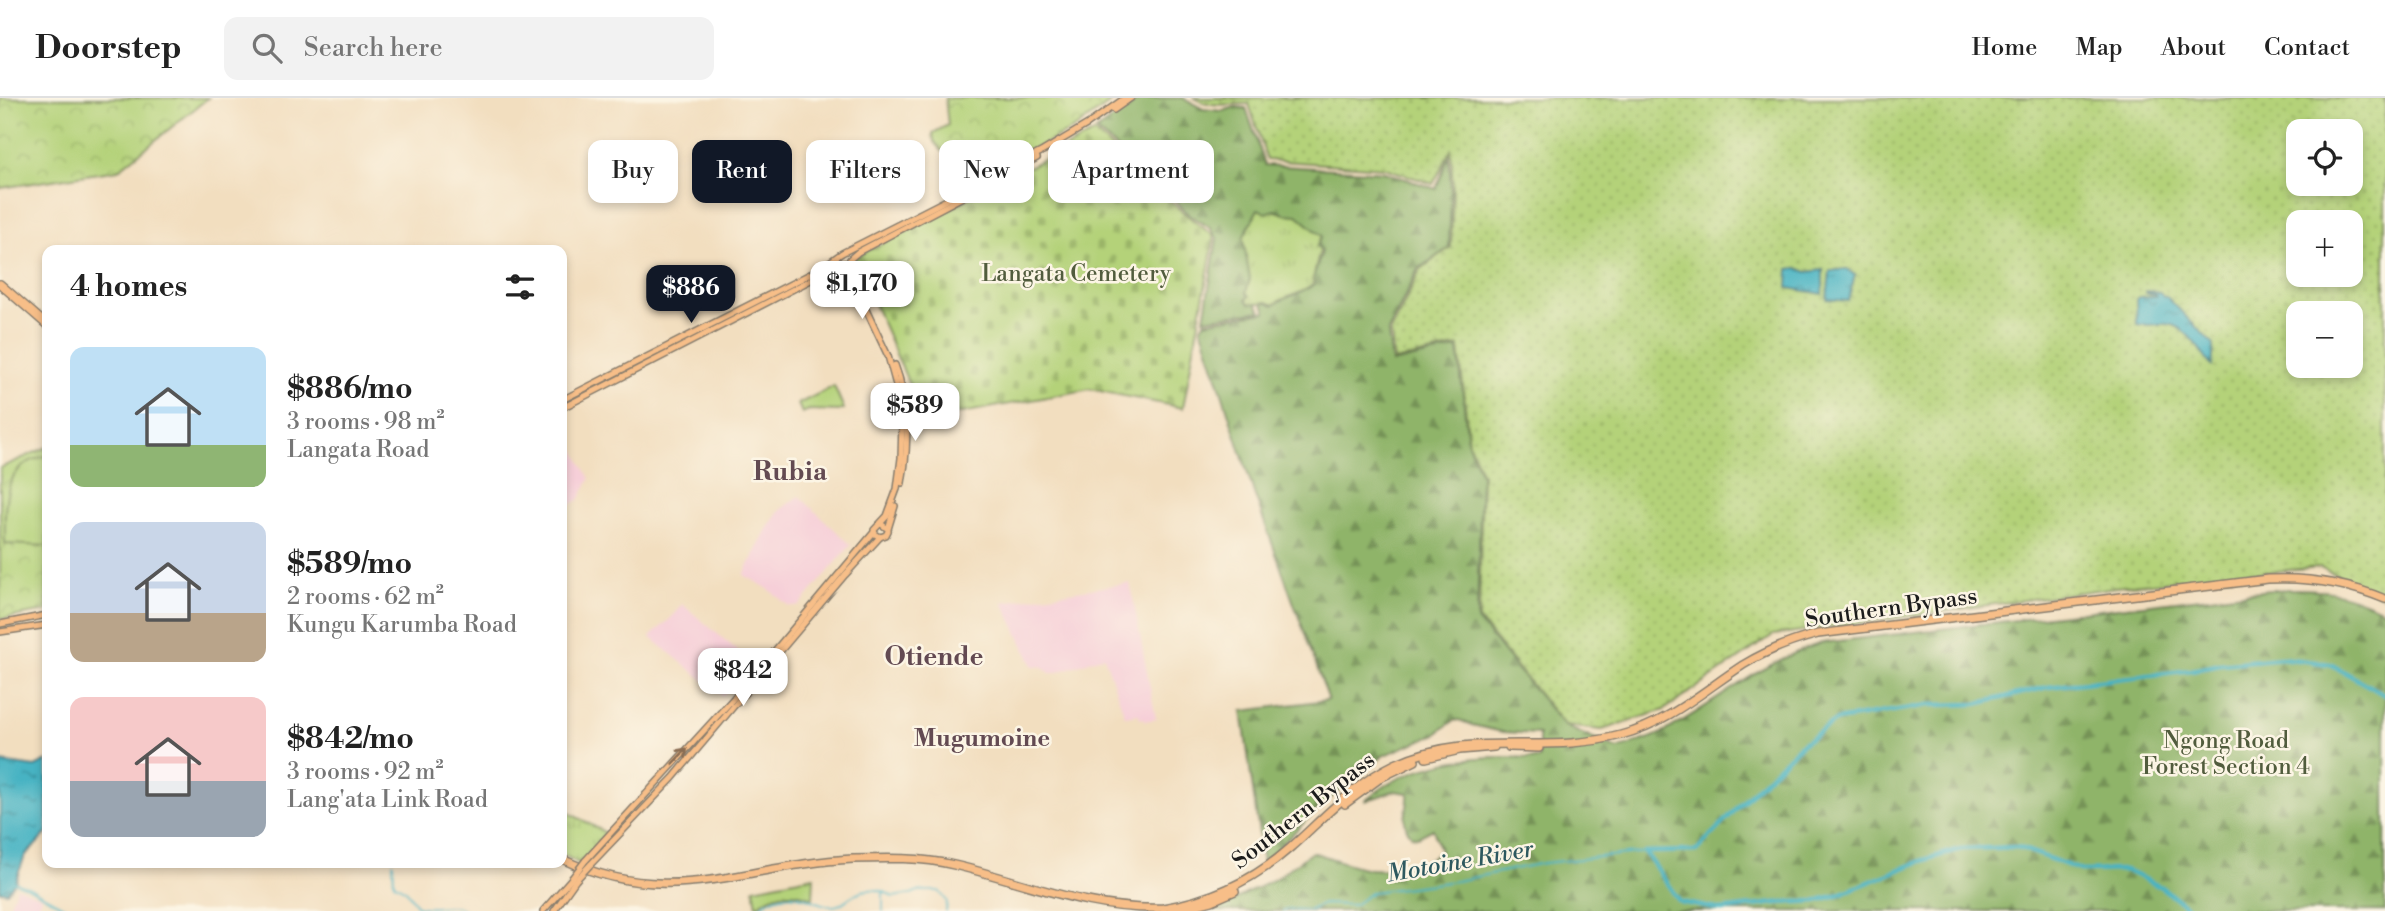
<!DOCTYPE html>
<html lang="en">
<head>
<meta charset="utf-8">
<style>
	:root { --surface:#fff; --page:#f2f2f2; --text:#222; --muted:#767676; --line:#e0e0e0; --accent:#111827 }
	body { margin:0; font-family:"Libre Bodoni",serif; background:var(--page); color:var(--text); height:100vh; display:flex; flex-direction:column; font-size:26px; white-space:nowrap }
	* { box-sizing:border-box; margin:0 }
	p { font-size:23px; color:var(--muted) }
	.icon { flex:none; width:38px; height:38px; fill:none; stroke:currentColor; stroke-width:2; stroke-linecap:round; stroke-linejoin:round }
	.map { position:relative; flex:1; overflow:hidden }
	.drawer { position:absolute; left:42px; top:147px; width:525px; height:623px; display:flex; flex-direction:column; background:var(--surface); border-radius:14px; box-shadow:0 4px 10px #0003 }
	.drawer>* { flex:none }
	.top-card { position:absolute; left:588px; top:42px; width:665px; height:63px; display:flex; gap:14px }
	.controls { position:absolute; left:2286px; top:21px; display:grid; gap:14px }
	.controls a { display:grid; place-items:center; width:77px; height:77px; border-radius:14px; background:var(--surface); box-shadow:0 4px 10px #0003; font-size:35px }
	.price { position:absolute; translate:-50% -60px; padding:0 16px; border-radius:14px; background:#fff; color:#222; font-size:23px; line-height:46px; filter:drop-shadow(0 2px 4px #0008) }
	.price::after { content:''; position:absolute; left:50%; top:42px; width:21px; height:16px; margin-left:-10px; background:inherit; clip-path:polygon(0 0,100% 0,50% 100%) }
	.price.current { background:var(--accent); color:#fff }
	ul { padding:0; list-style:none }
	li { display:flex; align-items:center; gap:21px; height:175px; padding:0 28px }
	li span { display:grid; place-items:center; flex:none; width:196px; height:140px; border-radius:14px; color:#555 }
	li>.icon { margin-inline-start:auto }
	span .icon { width:84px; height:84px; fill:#fffc; stroke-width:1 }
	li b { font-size:30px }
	h2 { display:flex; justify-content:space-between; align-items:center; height:84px; padding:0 28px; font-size:30px }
	.chip { padding:0 24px; border-radius:14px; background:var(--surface); box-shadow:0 4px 10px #0003; font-size:24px; line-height:63px }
	.chip.current { background:var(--accent); color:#fff }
	header { display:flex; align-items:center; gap:42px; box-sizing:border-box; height:98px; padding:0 35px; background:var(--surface); border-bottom:2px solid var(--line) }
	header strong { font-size:33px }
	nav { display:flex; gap:38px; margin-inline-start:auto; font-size:24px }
	.search { width:490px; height:63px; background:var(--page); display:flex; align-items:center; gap:18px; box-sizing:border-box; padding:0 24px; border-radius:14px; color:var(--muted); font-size:26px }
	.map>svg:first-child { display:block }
	.built { fill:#f6cfd8 }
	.grass { fill:url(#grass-tufts); stroke:#68774a; stroke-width:2 }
	.forest { fill:url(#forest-firs); stroke:#566842; stroke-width:2 }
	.cemetery { fill:url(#cemetery-stones); stroke:#68774a; stroke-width:2 }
	.park { fill:url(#park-crowns); stroke:#68774a; stroke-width:2 }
	.garden { fill:url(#garden-dots); stroke:#68774a; stroke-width:2; fill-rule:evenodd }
	.pitch { fill:#b4d279; stroke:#68774a; stroke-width:2 }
	.water { fill:url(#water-ripples); stroke:#316870; stroke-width:2 }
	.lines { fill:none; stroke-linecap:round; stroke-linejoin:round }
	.stream { stroke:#46b3c3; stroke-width:2 }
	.river { stroke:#46b3c3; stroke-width:4.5 }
	.major-casing { stroke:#877d6e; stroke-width:8 }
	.highway-casing { stroke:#877d6e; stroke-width:10 }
	.major { stroke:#f7be88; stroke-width:5 }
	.highway { stroke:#f7be88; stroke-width:7 }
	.major-bridge-casing { stroke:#877d6e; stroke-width:8; stroke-linecap:butt }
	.major-bridge { stroke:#f7be88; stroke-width:5 }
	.oneway { stroke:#8a6d52 }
	.labels { text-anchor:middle; stroke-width:5; stroke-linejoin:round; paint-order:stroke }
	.park-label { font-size:23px; fill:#515c3d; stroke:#fcf5e5 }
	.street-label { font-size:23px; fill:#1c1c1c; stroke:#fcf5e5 }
	.neighbourhood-label { font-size:24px; font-weight:bold; fill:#634a52; stroke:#fcf5e5 }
	.water-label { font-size:24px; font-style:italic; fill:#2d585f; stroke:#fcf5e5 }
	.quarter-label { font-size:26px; font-weight:bold; fill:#634a52; stroke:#fcf5e5 }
</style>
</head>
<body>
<header>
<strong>Doorstep</strong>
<div class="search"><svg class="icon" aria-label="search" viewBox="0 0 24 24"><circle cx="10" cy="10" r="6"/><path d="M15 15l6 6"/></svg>Search here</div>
<nav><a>Home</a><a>Map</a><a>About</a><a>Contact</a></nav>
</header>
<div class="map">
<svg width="2385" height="813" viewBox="0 0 2385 813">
	<defs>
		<pattern id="grass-tufts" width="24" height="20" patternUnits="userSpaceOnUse" patternTransform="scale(1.75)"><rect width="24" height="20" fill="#b4d279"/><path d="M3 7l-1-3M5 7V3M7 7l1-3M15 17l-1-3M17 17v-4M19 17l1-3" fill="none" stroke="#9ab468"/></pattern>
		<pattern id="forest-firs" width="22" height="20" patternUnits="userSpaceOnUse" patternTransform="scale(1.75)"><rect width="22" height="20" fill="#8fb469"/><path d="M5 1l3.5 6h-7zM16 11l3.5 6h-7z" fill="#749256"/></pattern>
		<pattern id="cemetery-stones" width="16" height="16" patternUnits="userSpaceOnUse" patternTransform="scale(1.75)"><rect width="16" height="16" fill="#b4d279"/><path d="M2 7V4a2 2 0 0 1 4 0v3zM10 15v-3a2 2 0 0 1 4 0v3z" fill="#9ab468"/></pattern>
		<pattern id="park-crowns" width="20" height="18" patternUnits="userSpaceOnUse" patternTransform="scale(1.75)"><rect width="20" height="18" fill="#b4d279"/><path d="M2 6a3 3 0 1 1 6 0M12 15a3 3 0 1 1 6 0" fill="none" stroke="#9ab468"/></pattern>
		<pattern id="garden-dots" width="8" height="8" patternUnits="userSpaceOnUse" patternTransform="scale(1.75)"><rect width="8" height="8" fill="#b4d279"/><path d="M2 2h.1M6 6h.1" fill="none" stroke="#9ab468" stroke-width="1.8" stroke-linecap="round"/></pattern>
		<pattern id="water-ripples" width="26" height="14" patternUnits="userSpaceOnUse" patternTransform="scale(1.75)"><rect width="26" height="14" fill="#46b3c3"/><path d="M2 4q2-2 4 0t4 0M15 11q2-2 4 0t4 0" fill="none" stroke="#3a919e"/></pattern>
	</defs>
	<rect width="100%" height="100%" fill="#fcf5e5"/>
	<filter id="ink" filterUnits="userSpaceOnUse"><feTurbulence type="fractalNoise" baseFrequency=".0143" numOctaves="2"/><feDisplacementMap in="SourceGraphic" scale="14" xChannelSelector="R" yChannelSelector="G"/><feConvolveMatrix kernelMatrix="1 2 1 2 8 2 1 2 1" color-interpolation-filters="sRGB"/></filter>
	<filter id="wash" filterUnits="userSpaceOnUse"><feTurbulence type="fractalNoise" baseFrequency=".00686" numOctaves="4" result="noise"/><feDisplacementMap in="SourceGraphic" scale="28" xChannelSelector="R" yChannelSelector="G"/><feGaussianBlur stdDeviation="1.57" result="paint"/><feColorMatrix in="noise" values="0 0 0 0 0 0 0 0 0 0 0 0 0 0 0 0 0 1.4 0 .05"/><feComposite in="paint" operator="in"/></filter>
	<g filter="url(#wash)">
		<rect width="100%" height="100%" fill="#f2debf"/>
		<g class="built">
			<path d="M562,332L564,337H567L590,381L579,402L562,411Z"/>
			<path d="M799,398L851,447L799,508H789L767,490L744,477L767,431L780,412Z"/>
			<path d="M1130,485L1156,621L1144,623V620L1140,621L1139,616L1125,618L1104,558L1055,575H1050L1043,569L1033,568L1003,504Z"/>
			<path d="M682,506L751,564L723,598L650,539L671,520Z"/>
			<path d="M17,789L42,799L37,813H15L10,806Z"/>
		</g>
		<g class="grass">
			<path d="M1258,110L1298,117L1322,138C1322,155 1312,172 1314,187C1302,197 1286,197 1274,207L1267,204L1250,206L1246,202L1243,140Z"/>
			<path d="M562,709L569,715L606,735L580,766L562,756Z"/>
			<path d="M814,778L813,800C792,792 775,793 757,808L754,790Z"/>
		</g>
		<path class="forest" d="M1141,0H1183L1203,11L1223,13L1235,9L1246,10L1265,67L1384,74L1436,91L1449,57L1451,94L1449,150L1418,171L1388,234L1392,265L1458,250L1468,346L1481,376L1477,522L1564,628L1617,651C1632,646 1648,642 1662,635C1717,605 1762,563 1822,545L2261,493C2310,488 2341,491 2385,513V813H1213L1275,781L1312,754C1328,759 1344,765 1360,769C1382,775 1423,770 1440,753L1433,731L1418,739L1412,738C1398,724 1410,711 1408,695L1394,693L1365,703C1411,662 1480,655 1539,661V636L1502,634L1472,627L1459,622L1453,623L1436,636L1384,657L1372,668L1357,675L1353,682L1323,706L1263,765L1242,613L1327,602L1328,600L1254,395L1201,229L1204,224L1266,214L1263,205L1267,204L1274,207C1286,197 1302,197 1314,186L1313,180L1322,154L1317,148L1322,138L1297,117L1284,116L1275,112L1266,115L1258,111L1243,140L1250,181L1246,194L1249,198L1246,202L1250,206L1257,205L1261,213L1204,221L1217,140L1210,130L1188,116L1163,89L1096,33Z"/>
		<path class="cemetery" d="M1094,35C1135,68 1170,107 1213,137L1214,141L1183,310L1090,291L930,321L920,311L854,160Z"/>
		<g class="park">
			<path d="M0,0H208L118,72L0,90Z"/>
			<path d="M945,0H1117L1074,31L968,84L948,53L943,54L934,43L933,35L948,27Z"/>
			<path d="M47,349V513L0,521V370Z"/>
		</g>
		<path class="garden" d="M1194,0H2385V499L2320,469L2131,487L1773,537L1664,612L1602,632L1565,628L1479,522L1482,376L1469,346L1459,248L1394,263L1391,234L1420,172L1451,149L1453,92L1451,52L1433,86L1385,70L1267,62L1249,6C1229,5 1213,11 1194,0ZM2298,33H2350V86H2298ZM2298,124H2350V177H2298ZM2298,215H2350V268H2298Z"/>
		<g class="pitch">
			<path d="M834,288L844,311L839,313L809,312L802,315L798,306Z"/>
			<path d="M47,358V448L5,446C5,408 0,366 47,358Z"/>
		</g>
		<g class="water">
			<path d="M1797,170L1807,174L1823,172V196L1788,190L1789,171Z"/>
			<path d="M1846,171L1855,177L1848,203L1827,201L1830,173Z"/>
			<path d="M2145,193L2160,194L2164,199L2166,198L2214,247L2212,268C2200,254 2187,227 2166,226C2156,225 2147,229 2137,226L2136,201L2139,199L2156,198L2155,196L2145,195Z"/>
			<path d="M47,663V735L25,758L15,784L7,794L0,793V664L35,669Z"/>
		</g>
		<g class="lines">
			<g class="stream">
				<path d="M393,765L394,785L407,793L417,808C433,813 452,802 466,813"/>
				<path d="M14,784L28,789L72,813"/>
				<path d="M756,813C774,794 793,794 817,804C822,806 827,808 833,808C841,808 845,802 852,798C864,789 882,790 893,799L911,796L918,793H939L947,803L946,813"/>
				<path d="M883,813V793"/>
				<path d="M1283,813L1286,811L1309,812L1323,806L1354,807L1372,794L1456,783L1544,765L1645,754"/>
			</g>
			<g class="river">
				<path d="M1645,754L1696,753L1761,685L1803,645L1837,622L1929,607L1976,606L2048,589L2192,572L2220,566L2282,560L2330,566L2385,597"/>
				<path d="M1645,754L1680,804L1722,812L1775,805L1816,803L1837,797L1921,763L1961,751L2018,749L2083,773L2125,772L2161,789L2192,813"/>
			</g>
		</g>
	</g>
	<g filter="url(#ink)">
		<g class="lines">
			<g class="major-casing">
				<g id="major">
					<path d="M1114,12L1131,0"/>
					<path d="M857,182L850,161L858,154L1037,60"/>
					<path d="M895,267C909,304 909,347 902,385"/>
					<path d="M562,302L818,172L842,155L1043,53L1088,26L1125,0"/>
					<path d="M562,310L844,165L888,258L897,291L902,323L901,360L897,391L887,418L874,432L875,436L880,439L886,437L888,433"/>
					<path d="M881,426L888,431L895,408"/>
					<path d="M0,526L47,517"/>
					<path d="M0,534L47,527"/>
					<path d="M585,763L752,580L874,434"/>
					<path d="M590,767L673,680L845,477L880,439"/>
					<path d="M543,813L572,780"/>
					<path d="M554,813L576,782"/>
				</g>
			</g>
			<g class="highway-casing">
				<g id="highway">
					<path d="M0,186L47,227"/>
					<path d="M1509,649L1539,650"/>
					<path d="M1426,660L1460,652L1494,649"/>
					<path d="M1345,706L1382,679L1415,663"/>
					<path d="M562,761C671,813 744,766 853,761C886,760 921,759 954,767C1023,783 1089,813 1163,810C1211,802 1254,782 1290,750C1324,720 1353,686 1395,666C1471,630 1544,658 1621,637C1668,625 1703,593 1743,567C1766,553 1791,543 1818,536L2268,481C2309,479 2347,485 2385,501"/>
					<path d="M1174,813L1212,803L1235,793"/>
				</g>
			</g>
			<use href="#major" class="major"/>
			<use href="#highway" class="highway"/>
			<g class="major-bridge-casing">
				<g id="major-bridge">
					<path d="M572,780L585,763"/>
					<path d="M576,782L590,767"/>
				</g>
			</g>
			<use href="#major-bridge" class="major-bridge"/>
		</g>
		<defs><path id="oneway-shaft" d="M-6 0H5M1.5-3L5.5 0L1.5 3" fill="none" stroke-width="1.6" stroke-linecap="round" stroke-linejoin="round" transform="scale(1.75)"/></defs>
		<use class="oneway" href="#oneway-shaft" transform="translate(680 658) rotate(-47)"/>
	</g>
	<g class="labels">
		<g class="park-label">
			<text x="1076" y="183">Langata Cemetery</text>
			<text x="2226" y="650">Ngong Road<tspan x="2226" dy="26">Forest Section 4</tspan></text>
		</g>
		<g class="street-label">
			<text transform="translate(1891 509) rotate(-8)" y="8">Southern Bypass</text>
			<text transform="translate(1303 712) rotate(-38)" y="8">Southern Bypass</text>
		</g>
		<g class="neighbourhood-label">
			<text x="982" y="648">Mugumoine</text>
		</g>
		<g class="water-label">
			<text transform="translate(1460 763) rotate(-10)" y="8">Motoine River</text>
		</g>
		<g class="quarter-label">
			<text x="790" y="382">Rubia</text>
			<text x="934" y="567">Otiende</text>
		</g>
	</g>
</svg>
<div class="controls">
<a><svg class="icon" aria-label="locate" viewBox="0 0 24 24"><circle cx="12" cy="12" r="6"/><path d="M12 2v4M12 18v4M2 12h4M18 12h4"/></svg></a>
<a>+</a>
<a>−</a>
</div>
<b class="price" style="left:862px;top:223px">$1,170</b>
<b class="price current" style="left:691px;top:227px">$886</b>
<b class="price" style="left:915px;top:345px">$589</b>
<b class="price" style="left:743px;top:610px">$842</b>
<div class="top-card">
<a class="chip">Buy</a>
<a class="chip current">Rent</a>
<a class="chip">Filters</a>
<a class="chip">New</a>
<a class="chip">Apartment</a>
</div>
<section class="drawer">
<h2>4 homes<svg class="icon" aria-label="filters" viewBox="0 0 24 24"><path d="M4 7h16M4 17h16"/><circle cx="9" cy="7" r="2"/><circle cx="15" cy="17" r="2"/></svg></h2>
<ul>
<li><span style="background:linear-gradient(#bfe0f5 70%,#8fb573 0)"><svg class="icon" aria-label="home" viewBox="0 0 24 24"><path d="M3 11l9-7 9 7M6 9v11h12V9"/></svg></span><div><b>$886/mo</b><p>3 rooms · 98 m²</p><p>Langata Road</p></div></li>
<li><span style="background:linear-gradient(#c9d6e8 65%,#b9a48a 0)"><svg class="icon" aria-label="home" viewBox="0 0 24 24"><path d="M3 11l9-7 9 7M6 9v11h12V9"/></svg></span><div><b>$589/mo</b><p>2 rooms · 62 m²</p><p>Kungu Karumba Road</p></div></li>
<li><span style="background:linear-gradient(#f6c9c9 60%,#9aa5b1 0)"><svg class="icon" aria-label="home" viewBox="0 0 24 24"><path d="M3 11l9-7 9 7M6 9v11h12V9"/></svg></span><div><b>$842/mo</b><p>3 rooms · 92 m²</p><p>Lang'ata Link Road</p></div></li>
</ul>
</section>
</div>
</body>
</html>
